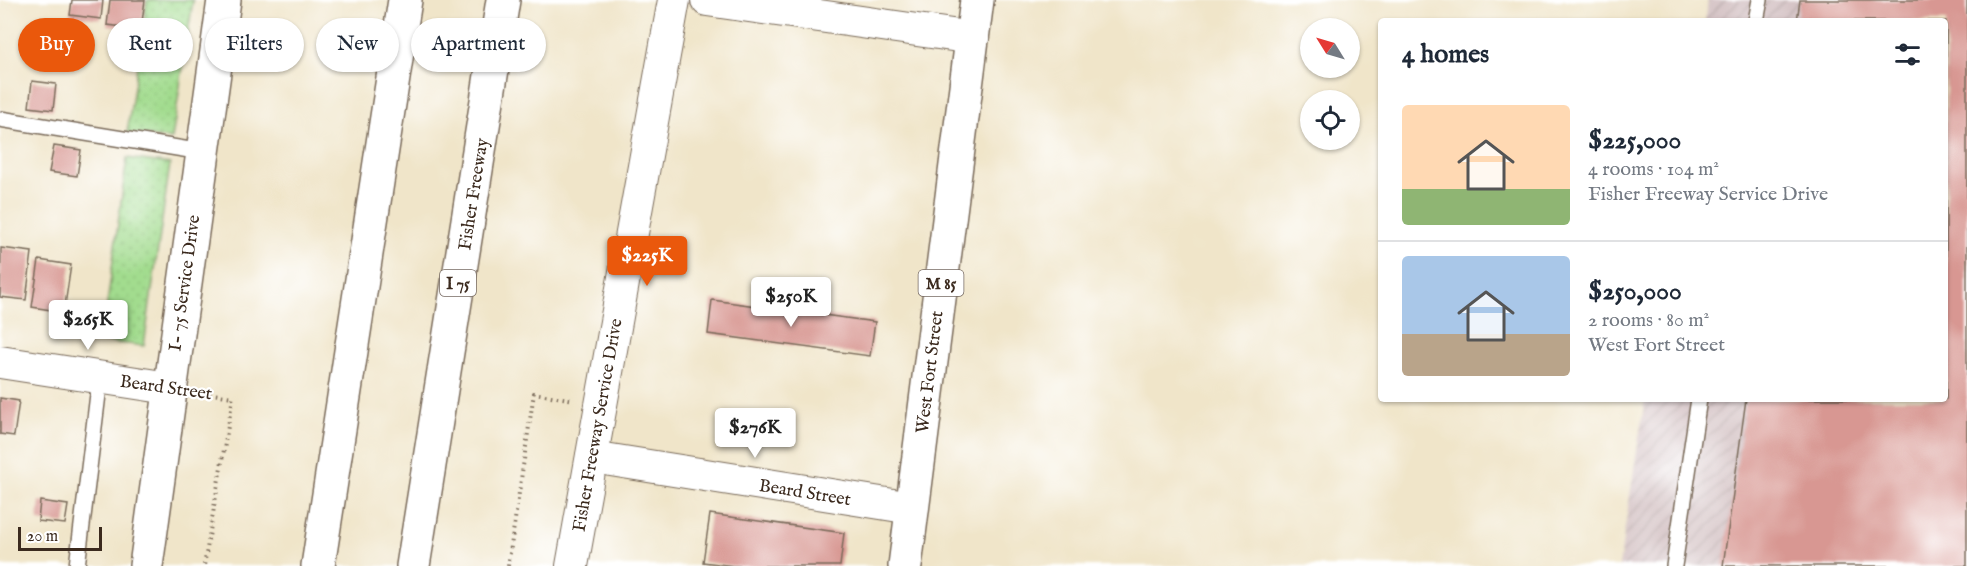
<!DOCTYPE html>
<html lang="en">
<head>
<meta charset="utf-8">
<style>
	:root { --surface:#fff; --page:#f6f6f7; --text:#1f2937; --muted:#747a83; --line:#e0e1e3; --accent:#ea580c }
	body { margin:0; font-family:"IM FELL English",serif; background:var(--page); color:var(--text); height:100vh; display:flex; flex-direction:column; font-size:22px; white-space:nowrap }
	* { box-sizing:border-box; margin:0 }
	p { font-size:20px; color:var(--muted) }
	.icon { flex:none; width:33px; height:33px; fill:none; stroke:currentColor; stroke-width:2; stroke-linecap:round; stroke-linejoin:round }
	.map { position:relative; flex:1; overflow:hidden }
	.side { position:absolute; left:1378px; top:18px; width:570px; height:384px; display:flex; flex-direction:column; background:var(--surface); border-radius:6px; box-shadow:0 2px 4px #0004 }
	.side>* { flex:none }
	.banner { position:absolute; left:18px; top:18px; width:570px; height:54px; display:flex; gap:12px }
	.needle { width:39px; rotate:307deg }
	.fabs { position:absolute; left:1300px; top:18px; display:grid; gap:12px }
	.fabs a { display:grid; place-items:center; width:60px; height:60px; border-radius:50%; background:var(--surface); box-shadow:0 2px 4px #0004; font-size:30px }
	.scale { position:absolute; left:18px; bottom:15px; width:84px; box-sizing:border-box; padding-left:6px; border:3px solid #3b2a1e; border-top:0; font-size:16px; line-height:21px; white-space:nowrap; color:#3b2a1e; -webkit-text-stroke:4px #fff; paint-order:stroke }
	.price { position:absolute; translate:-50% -51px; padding:0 14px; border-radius:6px; background:#fff; color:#222; font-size:20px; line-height:39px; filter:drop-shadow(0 2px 3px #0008) }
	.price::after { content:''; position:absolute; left:50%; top:36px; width:18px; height:14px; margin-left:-9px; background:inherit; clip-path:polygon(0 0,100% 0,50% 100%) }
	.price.selected { background:var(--accent); color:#fff }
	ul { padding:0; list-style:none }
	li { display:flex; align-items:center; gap:18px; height:150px; padding:0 24px }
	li+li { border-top:2px solid var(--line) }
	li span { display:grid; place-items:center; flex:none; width:168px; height:120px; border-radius:6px; color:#555 }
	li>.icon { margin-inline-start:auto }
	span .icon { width:72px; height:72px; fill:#fffc; stroke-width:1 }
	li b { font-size:26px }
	h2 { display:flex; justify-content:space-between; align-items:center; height:72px; padding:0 24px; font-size:26px }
	.chip { padding:0 21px; border-radius:27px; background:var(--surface); box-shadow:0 2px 4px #0004; font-size:21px; line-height:54px }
	.chip.selected { background:var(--accent); color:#fff }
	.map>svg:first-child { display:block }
	.industrial { fill:url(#industrial-furrows) }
	.grass { fill:url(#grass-dots); stroke:#6e8356; stroke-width:1.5 }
	.building { fill:#d89792 }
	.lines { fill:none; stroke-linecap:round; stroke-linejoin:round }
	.service-casing { stroke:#7a6b5a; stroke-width:18 }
	.minor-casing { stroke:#7a6b5a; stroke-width:34 }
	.secondary-casing { stroke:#7a6b5a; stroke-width:36 }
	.primary-casing { stroke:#7a6b5a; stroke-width:36 }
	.motorway-casing { stroke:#7a6b5a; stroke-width:36 }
	.path { stroke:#7a6b5a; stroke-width:4; stroke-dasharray:1.5 4.5; stroke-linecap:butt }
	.service { stroke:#fff; stroke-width:15 }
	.minor { stroke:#fff; stroke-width:32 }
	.secondary { stroke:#fff; stroke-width:33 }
	.primary { stroke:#fff; stroke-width:33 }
	.motorway { stroke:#fff; stroke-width:33 }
	.labels { text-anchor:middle; stroke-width:4.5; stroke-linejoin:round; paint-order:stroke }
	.shield { fill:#fff; stroke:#766a62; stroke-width:1.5 }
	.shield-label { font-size:16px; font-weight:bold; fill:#3b2a1e }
	.street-label { font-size:18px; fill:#3b2a1e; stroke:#fff }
</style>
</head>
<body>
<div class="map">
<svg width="1967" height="566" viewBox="0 0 1967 566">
	<defs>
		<pattern id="industrial-furrows" width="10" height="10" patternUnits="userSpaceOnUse" patternTransform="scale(1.5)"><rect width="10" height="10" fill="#d2bfc1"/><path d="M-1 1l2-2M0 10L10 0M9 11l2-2" fill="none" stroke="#b5a4a5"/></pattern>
		<pattern id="grass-dots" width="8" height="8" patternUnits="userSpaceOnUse" patternTransform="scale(1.5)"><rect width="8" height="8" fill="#a2dc8e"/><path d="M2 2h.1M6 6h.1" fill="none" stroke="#8cbd7a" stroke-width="1.8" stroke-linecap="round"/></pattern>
	</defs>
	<rect width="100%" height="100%" fill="#fff"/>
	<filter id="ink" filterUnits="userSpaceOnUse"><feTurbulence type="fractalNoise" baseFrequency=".0167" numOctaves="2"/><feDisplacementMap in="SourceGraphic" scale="12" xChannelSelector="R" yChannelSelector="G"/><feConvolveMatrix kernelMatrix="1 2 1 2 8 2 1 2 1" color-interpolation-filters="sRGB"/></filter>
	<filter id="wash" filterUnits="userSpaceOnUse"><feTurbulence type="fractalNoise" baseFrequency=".008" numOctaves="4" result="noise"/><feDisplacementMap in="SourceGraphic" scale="24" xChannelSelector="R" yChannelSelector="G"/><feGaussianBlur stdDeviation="1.35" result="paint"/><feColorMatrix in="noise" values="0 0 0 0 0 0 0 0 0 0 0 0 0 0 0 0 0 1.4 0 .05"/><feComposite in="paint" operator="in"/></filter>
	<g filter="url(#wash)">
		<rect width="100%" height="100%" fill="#f0e5c9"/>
		<path class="industrial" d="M1708,0H1967V566H1619L1645,399H1946V21H1705Z"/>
		<g class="grass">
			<path d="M147,0H193L172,139L127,133Z"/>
			<path d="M127,158L170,164L144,346L102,341Z"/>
		</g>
		<g id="blocks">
			<g class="building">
				<path d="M72,0H103L101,19L70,15Z"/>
				<path d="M110,0H145L141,29L107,25Z"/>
				<path d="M1800,0H1967V566H1723L1746,399H1946V21H1797Z"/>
				<path d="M32,81L56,84L53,110L29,107Z"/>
				<path d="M54,146L81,150L77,176L49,172Z"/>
				<path d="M1,248L32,252L26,300L0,297Z"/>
				<path d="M39,260L71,265L64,312L32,307Z"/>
				<path d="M712,300L875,322L870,356L708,334Z"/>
				<path d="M0,398L19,401L14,436L0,434Z"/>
				<path d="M40,501L68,505L65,524L38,521Z"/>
				<path d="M710,514L844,533L840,566H734L703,562Z"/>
			</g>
		</g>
	</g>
	<g filter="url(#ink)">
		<use href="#blocks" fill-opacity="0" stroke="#7a6b5a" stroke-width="1.5"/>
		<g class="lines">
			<g class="service-casing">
				<g id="service">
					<path d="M1756,21L1760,0"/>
					<path d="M0,119L202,152"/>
					<path d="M77,566L100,378"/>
					<path d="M1674,566L1699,399"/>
				</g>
			</g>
			<g class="minor-casing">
				<g id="minor">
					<path d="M707,0L973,38"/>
					<path d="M0,362L169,388"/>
					<path d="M592,457L912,508"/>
					<path d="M572,566L674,0"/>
				</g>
			</g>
			<g class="secondary-casing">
				<path id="secondary" d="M146,566L224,0"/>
			</g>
			<g class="primary-casing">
				<path id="primary" d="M905,566L977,0"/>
			</g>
			<g class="motorway-casing">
				<g id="motorway">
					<path d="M318,566L405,0"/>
					<path d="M413,566L503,0"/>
				</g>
			</g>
			<g class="path">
				<path d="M198,392L233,397L204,566"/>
				<path d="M508,566L534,393L574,400"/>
			</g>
			<use href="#service" class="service"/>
			<use href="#minor" class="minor"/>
			<use href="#secondary" class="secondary"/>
			<use href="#primary" class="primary"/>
			<use href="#motorway" class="motorway"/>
		</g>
	</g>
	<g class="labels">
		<g class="shield">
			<rect x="440" y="270" width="36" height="26" rx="4.5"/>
			<rect x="918.5" y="270" width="45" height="26" rx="4.5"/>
		</g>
		<g class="shield-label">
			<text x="458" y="289">I 75</text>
			<text x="941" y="289">M 85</text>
		</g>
		<g class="street-label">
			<text transform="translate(473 194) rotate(-81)" y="6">Fisher Freeway</text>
			<text transform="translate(184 283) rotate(-82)" y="6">I- 75 Service Drive</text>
			<text transform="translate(929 372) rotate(-83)" y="6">West Fort Street</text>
			<text transform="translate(166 387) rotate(8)" y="6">Beard Street</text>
			<text transform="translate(597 425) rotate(-80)" y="6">Fisher Freeway Service Drive</text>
			<text transform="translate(805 492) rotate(9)" y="6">Beard Street</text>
		</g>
	</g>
</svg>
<div class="fabs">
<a><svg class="needle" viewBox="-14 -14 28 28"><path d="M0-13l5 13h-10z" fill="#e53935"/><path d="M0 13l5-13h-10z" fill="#747a83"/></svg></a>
<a><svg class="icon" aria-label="locate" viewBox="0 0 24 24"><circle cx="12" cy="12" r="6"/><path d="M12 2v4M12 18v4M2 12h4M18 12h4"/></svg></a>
</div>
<div class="scale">20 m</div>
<b class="price selected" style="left:647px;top:287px">$225K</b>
<b class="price" style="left:791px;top:328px">$250K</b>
<b class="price" style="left:88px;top:351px">$265K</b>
<b class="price" style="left:755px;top:459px">$276K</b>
<div class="banner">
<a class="chip selected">Buy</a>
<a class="chip">Rent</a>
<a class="chip">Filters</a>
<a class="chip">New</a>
<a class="chip">Apartment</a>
</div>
<section class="side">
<h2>4 homes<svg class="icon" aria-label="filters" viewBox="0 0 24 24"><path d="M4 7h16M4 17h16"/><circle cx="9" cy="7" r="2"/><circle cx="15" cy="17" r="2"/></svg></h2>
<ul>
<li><span style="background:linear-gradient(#ffd9b3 70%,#8fb573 0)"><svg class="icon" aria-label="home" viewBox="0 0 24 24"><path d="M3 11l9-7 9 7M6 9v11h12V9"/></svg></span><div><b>$225,000</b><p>4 rooms · 104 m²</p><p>Fisher Freeway Service Drive</p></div></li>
<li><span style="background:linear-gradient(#a9c7e8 65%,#b9a48a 0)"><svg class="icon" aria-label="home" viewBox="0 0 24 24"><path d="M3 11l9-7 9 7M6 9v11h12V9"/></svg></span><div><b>$250,000</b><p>2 rooms · 80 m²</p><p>West Fort Street</p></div></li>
</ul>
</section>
</div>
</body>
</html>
